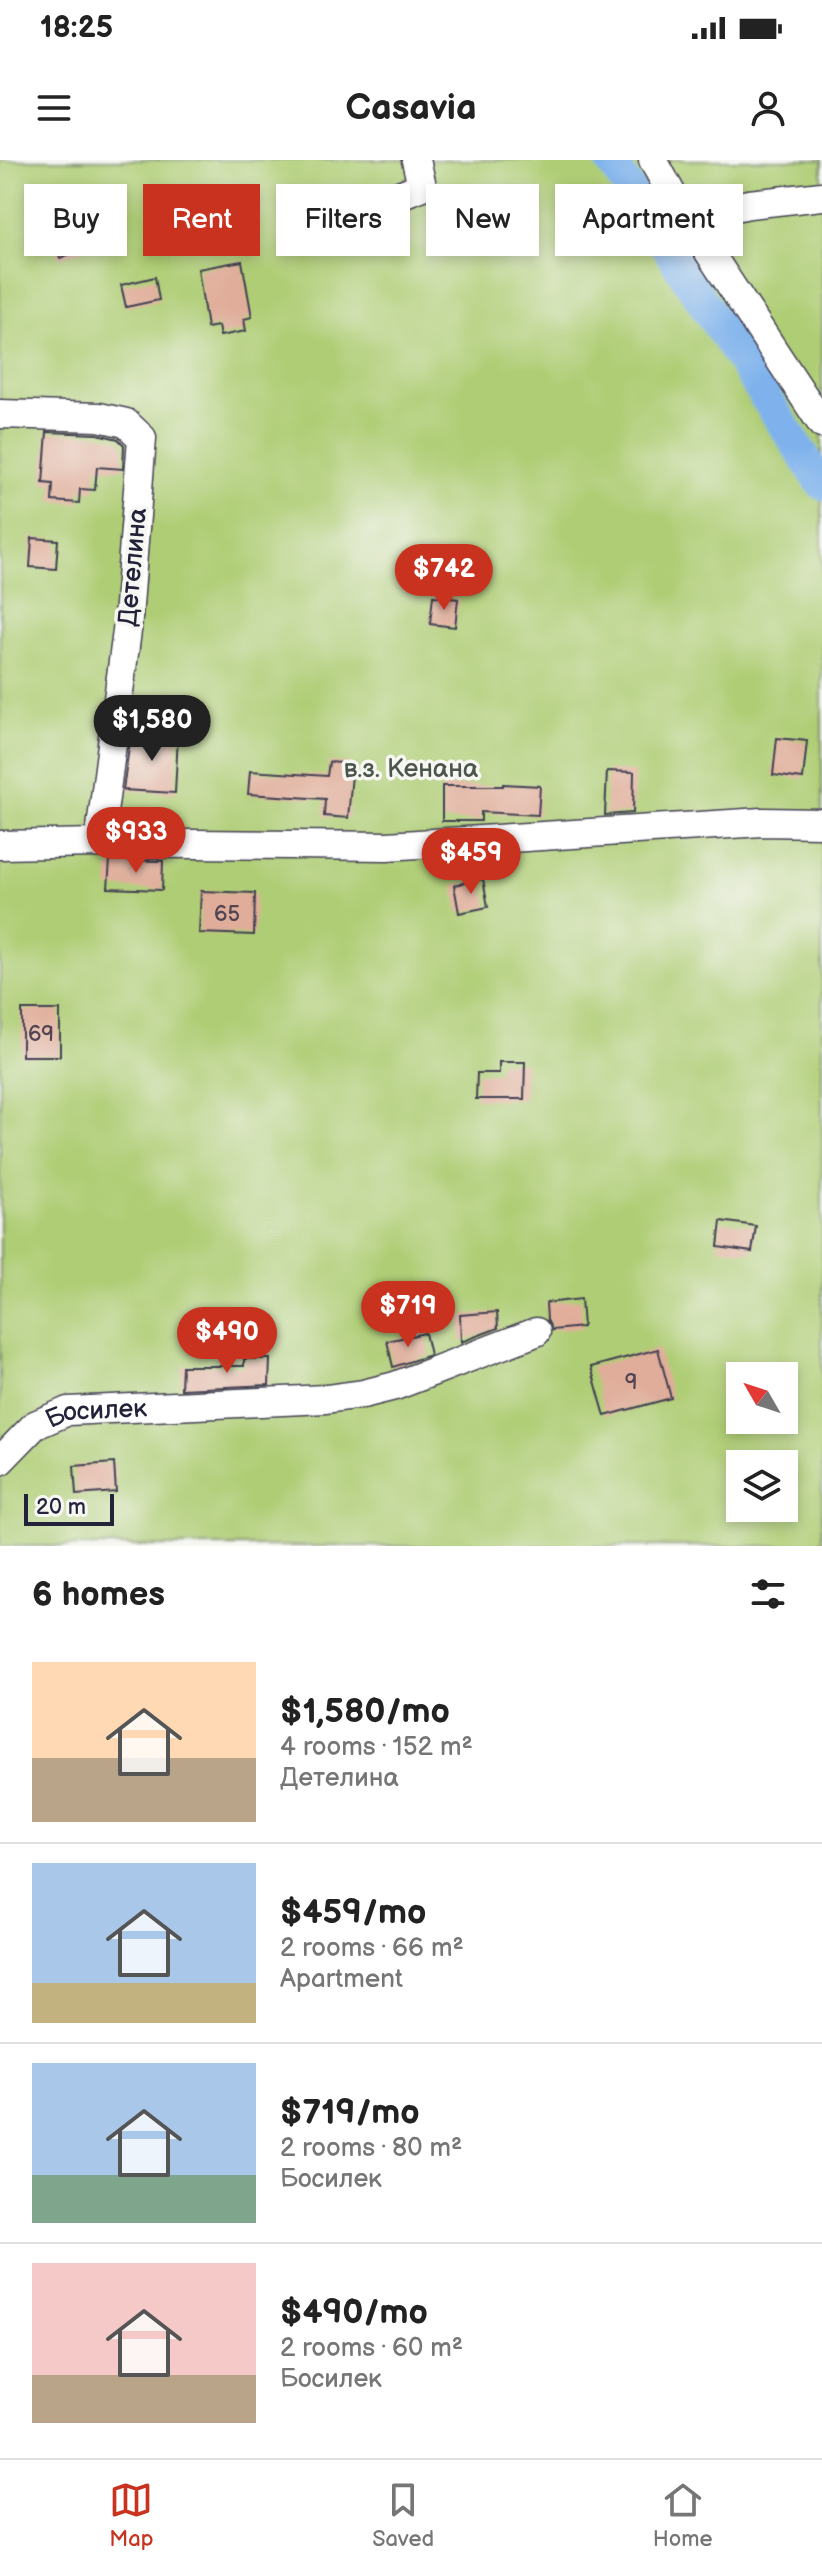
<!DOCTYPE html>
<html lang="en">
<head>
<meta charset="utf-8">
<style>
	:root { --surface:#fff; --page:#f2f2f2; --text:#222; --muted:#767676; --line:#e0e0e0; --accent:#c8321e }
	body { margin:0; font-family:"Balsamiq Sans",sans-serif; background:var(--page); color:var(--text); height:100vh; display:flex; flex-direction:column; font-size:30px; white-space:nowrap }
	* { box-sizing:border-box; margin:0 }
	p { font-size:26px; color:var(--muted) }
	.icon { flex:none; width:44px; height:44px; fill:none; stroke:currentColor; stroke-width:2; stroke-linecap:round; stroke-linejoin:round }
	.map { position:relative; height:1386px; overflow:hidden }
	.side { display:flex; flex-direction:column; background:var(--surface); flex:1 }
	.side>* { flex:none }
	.banner { position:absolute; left:24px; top:24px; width:774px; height:72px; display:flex; gap:16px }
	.needle { width:52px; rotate:309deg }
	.buttons { position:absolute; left:726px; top:1202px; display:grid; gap:16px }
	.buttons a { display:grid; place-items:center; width:72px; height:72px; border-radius:0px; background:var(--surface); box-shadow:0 4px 12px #0003; font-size:40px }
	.scale { position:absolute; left:24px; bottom:20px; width:90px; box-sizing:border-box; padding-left:8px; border:4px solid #22223b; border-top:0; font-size:22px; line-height:28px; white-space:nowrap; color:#22223b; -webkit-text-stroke:6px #f6f6f2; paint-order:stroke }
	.price { position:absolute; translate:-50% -68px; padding:0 18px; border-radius:28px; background:var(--accent); color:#fff; font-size:26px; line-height:52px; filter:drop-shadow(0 2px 4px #0008) }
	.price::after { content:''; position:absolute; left:50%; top:48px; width:24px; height:18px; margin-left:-12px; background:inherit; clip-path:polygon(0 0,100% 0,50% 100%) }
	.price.active { background:#222; color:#fff }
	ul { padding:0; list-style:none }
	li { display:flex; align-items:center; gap:24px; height:200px; padding:0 32px }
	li+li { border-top:2px solid var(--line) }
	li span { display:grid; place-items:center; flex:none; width:224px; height:160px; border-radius:0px; color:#555 }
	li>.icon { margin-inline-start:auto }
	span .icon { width:96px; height:96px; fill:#fffc; stroke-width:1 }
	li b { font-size:34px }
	h2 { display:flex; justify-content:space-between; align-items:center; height:96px; padding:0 32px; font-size:34px }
	.chip { padding:0 28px; border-radius:0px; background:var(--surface); box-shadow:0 4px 12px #0003; font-size:28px; line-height:72px }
	.chip.active { background:var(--accent); color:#fff }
	.status { display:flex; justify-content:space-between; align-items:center; height:56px; padding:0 40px; background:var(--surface); direction:ltr }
	.status svg { height:22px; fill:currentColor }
	header { display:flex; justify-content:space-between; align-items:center; height:104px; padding:0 32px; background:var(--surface); font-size:36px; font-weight:700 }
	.tab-bar { display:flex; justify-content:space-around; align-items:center; height:112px; border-top:2px solid var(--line); background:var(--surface); font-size:22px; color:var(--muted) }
	.tab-bar a { display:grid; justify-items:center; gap:4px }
	.tab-bar .active { color:var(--accent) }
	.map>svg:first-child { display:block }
	.green { fill:#afcd74; stroke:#687858; stroke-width:2; fill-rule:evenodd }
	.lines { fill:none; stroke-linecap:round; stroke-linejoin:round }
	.canal { stroke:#7fb2ec; stroke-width:32 }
	.building { fill:#e0ad9a }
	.street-casing { stroke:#424052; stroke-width:31 }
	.street { stroke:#fff; stroke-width:28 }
	.labels { text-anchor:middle; stroke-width:7; stroke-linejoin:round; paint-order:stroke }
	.number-label { font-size:22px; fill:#524553 }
	.street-label { font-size:26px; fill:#22223b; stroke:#f6f6f2 }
	.park-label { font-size:26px; fill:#4c554c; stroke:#f6f6f2 }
</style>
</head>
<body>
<div class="status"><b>18:25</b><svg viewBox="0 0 49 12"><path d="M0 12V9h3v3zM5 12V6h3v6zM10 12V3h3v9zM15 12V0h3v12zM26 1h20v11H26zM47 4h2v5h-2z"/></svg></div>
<header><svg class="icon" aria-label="menu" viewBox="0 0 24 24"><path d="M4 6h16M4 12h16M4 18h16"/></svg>Casavia<svg class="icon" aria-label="person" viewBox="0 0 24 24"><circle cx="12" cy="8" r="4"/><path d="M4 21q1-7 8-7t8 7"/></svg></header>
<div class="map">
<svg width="822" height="1386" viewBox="0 0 822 1386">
	<rect width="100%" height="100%" fill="#f6f6f2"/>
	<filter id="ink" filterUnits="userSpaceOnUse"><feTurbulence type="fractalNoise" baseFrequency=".0125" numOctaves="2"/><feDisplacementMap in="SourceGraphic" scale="16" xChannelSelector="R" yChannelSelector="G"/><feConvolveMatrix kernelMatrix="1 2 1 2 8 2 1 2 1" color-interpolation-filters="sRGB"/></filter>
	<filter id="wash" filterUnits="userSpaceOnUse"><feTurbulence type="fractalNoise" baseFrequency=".006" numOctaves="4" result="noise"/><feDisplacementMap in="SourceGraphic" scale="32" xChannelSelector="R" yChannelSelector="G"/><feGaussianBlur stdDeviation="1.8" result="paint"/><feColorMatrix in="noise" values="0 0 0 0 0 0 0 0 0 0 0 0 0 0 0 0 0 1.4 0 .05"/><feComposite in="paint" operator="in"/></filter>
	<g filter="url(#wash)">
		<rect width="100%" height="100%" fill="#f4e8d7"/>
		<path class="green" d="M0,0H822V1386H0ZM740,1216H784V1260H740ZM740,1304H784V1348H740Z"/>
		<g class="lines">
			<path class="canal" d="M610,0L822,324"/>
		</g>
		<g id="blocks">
			<g class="building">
				<path d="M84,49L97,84L60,98L47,63Z"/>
				<path d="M242,101L252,157L244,159L246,171L220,176L218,166L207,168L198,109Z"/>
				<path d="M155,117L159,140L126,147L121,125Z"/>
				<path d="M47,272L97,274L118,279L124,285L123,309L97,307L95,330L80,329L79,343L52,341L53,324L43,323Z"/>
				<path d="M32,378L58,380L56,409L30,407Z"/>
				<path d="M433,436L458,439L455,467L430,464Z"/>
				<path d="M131,573L178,576L175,633L123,630Z"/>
				<path d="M777,578L807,581L803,619L773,615Z"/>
				<path d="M329,602L353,604L348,658L324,656L325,639L248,634L250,611L327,616Z"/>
				<path d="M607,611L634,612L633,653L605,655Z"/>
				<path d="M503,624L540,626L538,655L481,652V661H442V626H503Z"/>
				<path d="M110,700L163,701L162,730L108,728Z"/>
				<path d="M483,719L488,747L459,753L454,725Z"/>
				<path d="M201,731L255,733L254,775L199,773Z"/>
				<rect x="22" y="850" width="38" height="46"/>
				<path d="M499,902H525L524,939H476L477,913H499Z"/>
				<path d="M721,1061L756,1066L752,1092L718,1087Z"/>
				<path d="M581,1139L583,1167L552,1170L547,1160L546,1143Z"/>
				<path d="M497,1152L498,1168L461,1182L460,1155Z"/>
				<path d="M425,1173L430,1195L393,1207L387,1181Z"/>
				<path d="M658,1189L671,1238L605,1256L591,1207Z"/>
				<path d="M244,1199H270L269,1225L181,1229L182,1206H244Z"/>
				<path d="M114,1303L116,1332L76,1335L74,1306Z"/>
			</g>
		</g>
	</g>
	<g filter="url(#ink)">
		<use href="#blocks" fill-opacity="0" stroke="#424052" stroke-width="2"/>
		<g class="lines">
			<g class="street-casing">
				<g id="street">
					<path d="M653,0L676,42L822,264"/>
					<path d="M367,48L422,26L416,0"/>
					<path d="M692,67L725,49L749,44L822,36"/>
					<path d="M0,254L99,257L126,263L142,278L127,471L99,683"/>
					<path d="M0,685L99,683L387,686L762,662L822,663"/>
					<path id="s1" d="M0,1301L35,1265L68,1251L326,1239L363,1234L395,1226L536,1172"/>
				</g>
			</g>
			<use href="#street" class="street"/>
		</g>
	</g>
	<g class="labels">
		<g class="number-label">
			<text x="227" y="761">65</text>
			<text x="41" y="881">69</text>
			<text x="631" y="1229">9</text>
		</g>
		<g class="street-label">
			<text transform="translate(132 407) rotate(-85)" y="9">Детелина</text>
			<text dy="9" stroke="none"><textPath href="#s1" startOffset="114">Босилек</textPath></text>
		</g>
		<g class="park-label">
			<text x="411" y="617">в.з. Кенана</text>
		</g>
	</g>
</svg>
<div class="buttons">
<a><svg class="needle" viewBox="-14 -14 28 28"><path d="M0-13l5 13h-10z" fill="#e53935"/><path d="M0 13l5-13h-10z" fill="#767676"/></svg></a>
<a><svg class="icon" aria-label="layers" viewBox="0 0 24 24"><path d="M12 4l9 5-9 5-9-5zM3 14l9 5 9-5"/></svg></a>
</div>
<div class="scale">20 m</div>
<b class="price" style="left:444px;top:452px">$742</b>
<b class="price active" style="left:152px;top:603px">$1,580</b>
<b class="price" style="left:136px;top:715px">$933</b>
<b class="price" style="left:471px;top:736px">$459</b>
<b class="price" style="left:408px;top:1189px">$719</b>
<b class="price" style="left:227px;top:1215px">$490</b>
<div class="banner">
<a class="chip">Buy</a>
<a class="chip active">Rent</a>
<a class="chip">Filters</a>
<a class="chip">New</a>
<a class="chip">Apartment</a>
</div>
</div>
<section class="side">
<h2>6 homes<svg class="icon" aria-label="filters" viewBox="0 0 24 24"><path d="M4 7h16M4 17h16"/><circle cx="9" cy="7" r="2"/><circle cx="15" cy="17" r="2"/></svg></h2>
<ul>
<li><span style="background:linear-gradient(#ffd9b3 60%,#b9a48a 0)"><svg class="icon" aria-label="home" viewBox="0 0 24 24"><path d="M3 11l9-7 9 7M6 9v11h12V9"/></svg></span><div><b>$1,580/mo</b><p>4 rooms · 152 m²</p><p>Детелина</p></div></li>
<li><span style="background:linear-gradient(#a9c7e8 75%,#c2b280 0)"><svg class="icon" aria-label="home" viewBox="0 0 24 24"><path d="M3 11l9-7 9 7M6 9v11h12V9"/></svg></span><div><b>$459/mo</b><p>2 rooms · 66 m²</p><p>Apartment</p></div></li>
<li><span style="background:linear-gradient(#a9c7e8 70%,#7fa58c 0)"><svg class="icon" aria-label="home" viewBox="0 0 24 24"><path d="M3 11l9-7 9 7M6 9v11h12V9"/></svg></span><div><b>$719/mo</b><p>2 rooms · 80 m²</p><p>Босилек</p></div></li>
<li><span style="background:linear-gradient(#f6c9c9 70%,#b9a48a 0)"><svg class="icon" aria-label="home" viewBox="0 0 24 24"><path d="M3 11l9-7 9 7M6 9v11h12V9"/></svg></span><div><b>$490/mo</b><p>2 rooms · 60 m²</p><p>Босилек</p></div></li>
</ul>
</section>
<nav class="tab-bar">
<a class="active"><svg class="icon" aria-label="map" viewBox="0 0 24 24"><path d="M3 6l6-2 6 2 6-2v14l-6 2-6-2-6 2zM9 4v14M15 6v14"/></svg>Map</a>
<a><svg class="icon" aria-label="saved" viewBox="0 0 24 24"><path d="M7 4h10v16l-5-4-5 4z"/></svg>Saved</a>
<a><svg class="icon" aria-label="home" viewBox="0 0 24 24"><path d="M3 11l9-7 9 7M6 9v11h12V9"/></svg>Home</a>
</nav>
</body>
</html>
